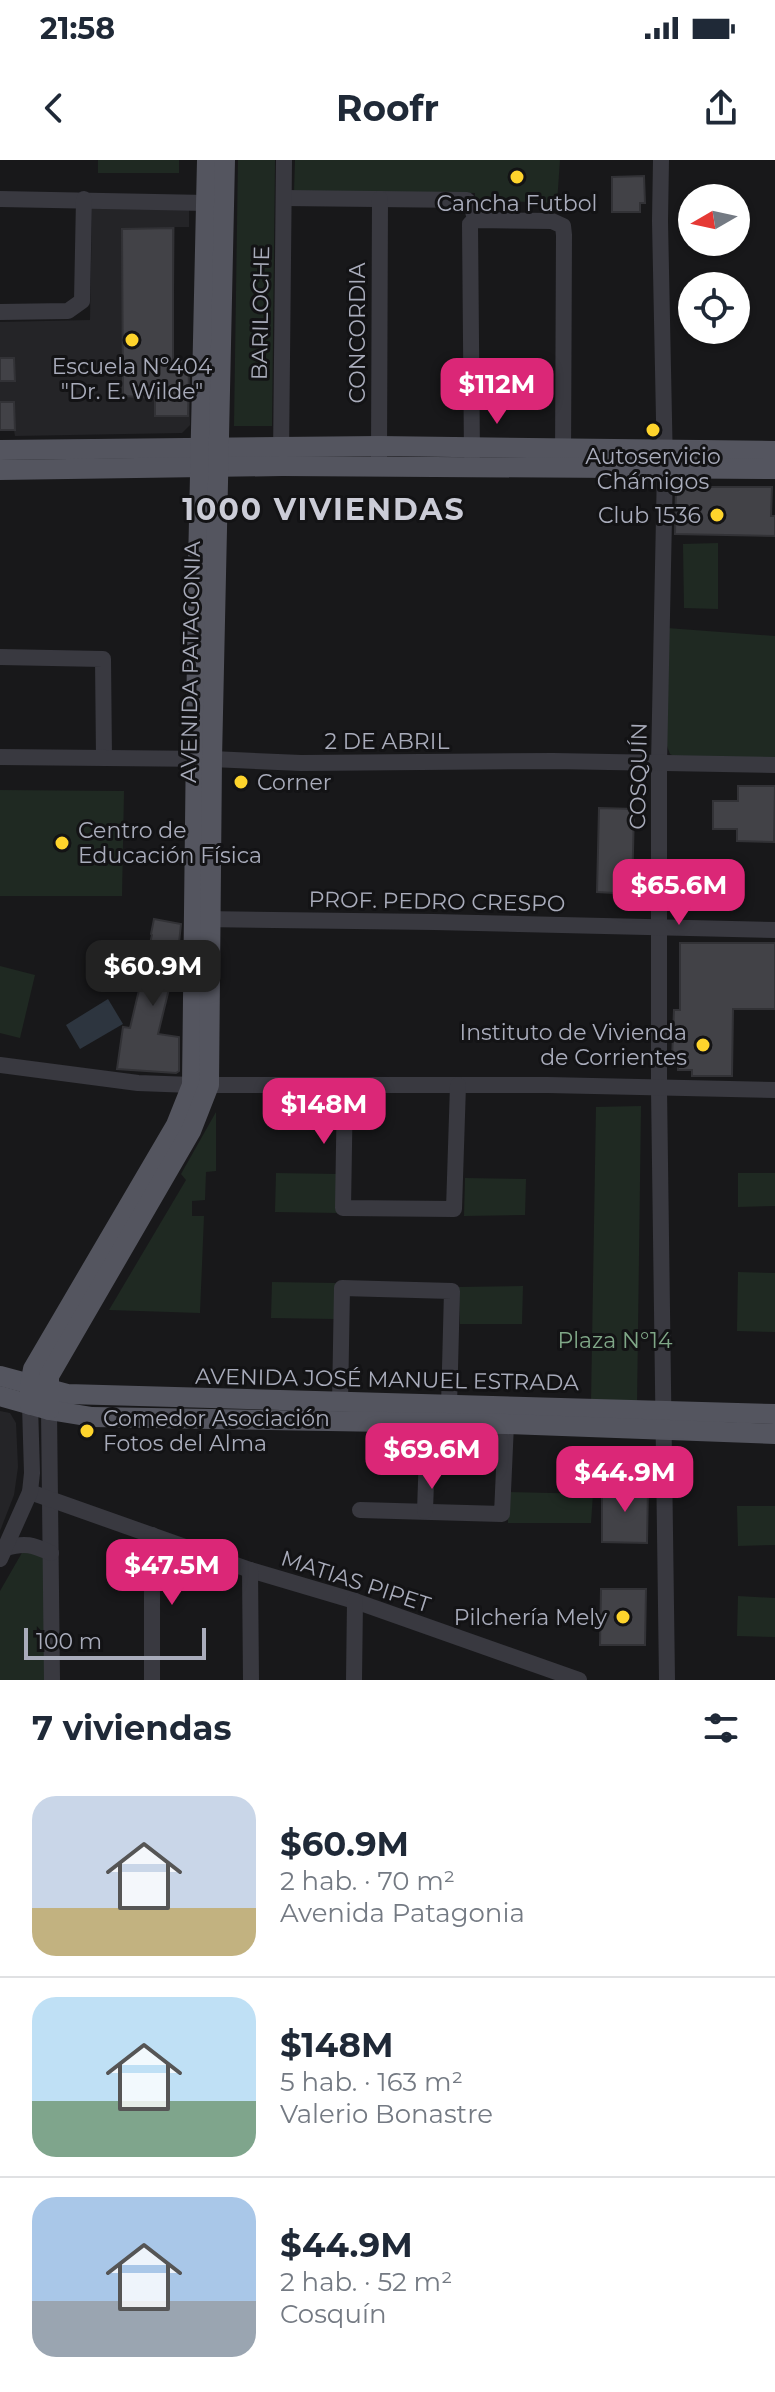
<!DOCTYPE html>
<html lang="es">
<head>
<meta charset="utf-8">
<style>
	:root { --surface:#fff; --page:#f6f6f7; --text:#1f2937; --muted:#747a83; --line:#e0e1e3; --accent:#db2777 }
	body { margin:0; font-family:Montserrat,sans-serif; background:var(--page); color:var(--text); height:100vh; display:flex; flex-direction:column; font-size:30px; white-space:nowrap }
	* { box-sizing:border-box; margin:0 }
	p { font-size:26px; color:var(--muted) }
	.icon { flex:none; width:44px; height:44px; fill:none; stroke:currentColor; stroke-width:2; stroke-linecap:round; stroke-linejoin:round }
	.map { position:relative; height:1520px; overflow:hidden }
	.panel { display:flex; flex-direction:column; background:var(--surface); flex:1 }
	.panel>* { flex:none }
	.needle { width:52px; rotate:261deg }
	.tools { position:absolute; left:678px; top:24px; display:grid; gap:16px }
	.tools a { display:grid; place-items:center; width:72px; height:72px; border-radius:50%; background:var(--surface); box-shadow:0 2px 6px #0004; font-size:40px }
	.scale { position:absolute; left:24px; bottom:20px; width:182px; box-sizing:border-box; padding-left:8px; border:4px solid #a9acbb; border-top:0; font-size:22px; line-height:28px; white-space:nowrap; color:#a9acbb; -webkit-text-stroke:6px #131315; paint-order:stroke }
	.price { position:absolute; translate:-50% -68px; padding:0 18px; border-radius:16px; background:var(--accent); color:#fff; font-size:26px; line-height:52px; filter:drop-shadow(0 2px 4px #0008) }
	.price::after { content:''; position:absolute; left:50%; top:48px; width:24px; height:18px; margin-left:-12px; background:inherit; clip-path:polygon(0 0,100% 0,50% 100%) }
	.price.on { background:#222; color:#fff }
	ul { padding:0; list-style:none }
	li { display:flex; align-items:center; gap:24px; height:200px; padding:0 32px }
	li+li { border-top:2px solid var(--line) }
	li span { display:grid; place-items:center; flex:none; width:224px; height:160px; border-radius:24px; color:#555 }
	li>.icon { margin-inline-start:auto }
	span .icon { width:96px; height:96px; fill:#fffc; stroke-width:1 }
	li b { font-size:34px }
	h2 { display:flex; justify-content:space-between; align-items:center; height:96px; padding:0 32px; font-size:34px }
	.status { display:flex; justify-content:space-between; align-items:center; height:56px; padding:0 40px; background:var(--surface); direction:ltr }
	.status svg { height:22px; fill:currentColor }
	header { display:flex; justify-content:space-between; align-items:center; height:104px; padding:0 32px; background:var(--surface); font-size:36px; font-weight:700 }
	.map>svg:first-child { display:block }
	.built { fill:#242427 }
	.green { fill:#1f2922 }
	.water { fill:#2d353f }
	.building { fill:#424247; stroke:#323236; stroke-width:2 }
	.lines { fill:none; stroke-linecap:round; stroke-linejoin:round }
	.minor { stroke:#393940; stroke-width:16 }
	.major { stroke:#54555f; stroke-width:20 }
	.poi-dot { fill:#fed42c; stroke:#131315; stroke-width:3 }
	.labels { text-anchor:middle; stroke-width:6; stroke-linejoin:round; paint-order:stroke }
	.poi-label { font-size:22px; fill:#a9acbb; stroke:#131315 }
	.street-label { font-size:22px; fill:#a9acbb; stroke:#131315 }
	.park-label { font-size:22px; fill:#7fa787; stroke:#131315 }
	.district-label { font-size:30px; font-weight:bold; letter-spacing:2px; fill:#cbccd7; stroke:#131315 }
</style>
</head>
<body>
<div class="status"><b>21:58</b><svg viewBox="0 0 49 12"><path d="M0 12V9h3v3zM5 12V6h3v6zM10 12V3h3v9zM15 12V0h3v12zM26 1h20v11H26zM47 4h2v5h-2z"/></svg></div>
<header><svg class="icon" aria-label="back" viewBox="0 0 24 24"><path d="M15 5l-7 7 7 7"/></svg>Roofr<svg class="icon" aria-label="share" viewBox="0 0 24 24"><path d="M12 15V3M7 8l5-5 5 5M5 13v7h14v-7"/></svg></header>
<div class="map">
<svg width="775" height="1520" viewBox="0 0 775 1520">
	<rect width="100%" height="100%" fill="#18181a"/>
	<g class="built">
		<path d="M92,47L189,48V67H175L173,200L182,201L189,208L190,265L182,273L15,276L14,270H0V162L90,160Z"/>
		<path d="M0,1251L10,1253L16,1263L18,1307L14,1335L0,1371Z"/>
	</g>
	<g class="green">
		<rect x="98" y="0" width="81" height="13"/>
		<path d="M238,0H275L272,266H234Z"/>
		<path d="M295,0H560L557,43L475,40V33L294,32Z"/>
		<path d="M718,383V449L684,448L683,384Z"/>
		<path d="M667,468L775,476V598H678L670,594L667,586Z"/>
		<path d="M0,630L124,631L122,736H0Z"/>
		<path d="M0,806L35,815L20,878L0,873Z"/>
		<path d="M641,946L637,1244L591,1243L596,947Z"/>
		<path d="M216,952V1011L206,1012L205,1040L192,1041V1056H204L200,1153L109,1150L186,1020L181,1014Z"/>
		<path d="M276,1013L338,1014V1053L275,1052Z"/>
		<path d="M738,1013H775V1046L738,1047Z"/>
		<path d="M465,1018L526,1019L525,1055L464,1056Z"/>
		<path d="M738,1112L775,1113V1172L737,1171Z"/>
		<path d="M272,1122L336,1123L334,1159L271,1158Z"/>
		<path d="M523,1126L522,1164H460L459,1127Z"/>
		<path d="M508,1332L593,1334L591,1363H508Z"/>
		<path d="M737,1346H775V1385L738,1386Z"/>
		<path d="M23,1391L48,1392L45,1520H0V1431Z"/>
		<path d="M738,1436L775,1438V1477L737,1476Z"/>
	</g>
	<path class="water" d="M108,839L123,864L80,889L66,865Z"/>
	<g class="building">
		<path d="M644,16L645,43H640V52H612V17Z"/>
		<path d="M173,68V201H182L189,208L188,256H155V238L123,236L122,69Z"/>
		<path d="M0,198H14L15,221H0Z"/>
		<path d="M0,242H14L15,270H0Z"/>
		<path d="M676,327H772L771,356H775V376L675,374Z"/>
		<path d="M738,626H775L774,682L737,681V669H713V641H738Z"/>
		<path d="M599,648L634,649L632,734L597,732Z"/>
		<path d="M154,759L181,764L178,792L158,874L179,877V911L176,913L117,909L123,867L130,868L152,775L151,774Z"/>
		<path d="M680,783H775V849H733L732,916H692V910H678V899H672L674,850H680Z"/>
		<path d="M602,1325L648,1326L647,1383L602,1382Z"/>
		<path d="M601,1429H646L645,1485H600Z"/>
	</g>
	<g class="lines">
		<g class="minor">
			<path d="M661,0L660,61L665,308L659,604V929L667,1520"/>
			<path d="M284,38L467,40L472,46L475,60"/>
			<path d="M0,39L207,43"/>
			<path d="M0,152L68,151L82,141L84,39"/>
			<path d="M472,296L470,64L475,60L552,61L563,66L564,75L563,299"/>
			<path d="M379,297L380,39"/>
			<path d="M281,298L284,0"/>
			<path d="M0,497L103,499L104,598"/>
			<path d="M0,597L212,599L301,603L553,601L775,605"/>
			<path d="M201,759L434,762L775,770"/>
			<path d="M0,905L138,923L192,925H548L775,930"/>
			<path d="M345,925L343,1048L454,1049L458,925"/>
			<path d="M340,1243L342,1128L452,1131L449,1246"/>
			<path d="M49,1250L52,1520"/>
			<path d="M30,1332L250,1410L355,1441L579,1520"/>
			<path d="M360,1350L502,1354L506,1264"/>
			<path d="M425,1351L428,1263"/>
			<path d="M6,1388C25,1382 33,1385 51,1393"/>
			<path d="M0,1399L30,1332L32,1313L30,1245"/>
			<path d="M250,1410L251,1520"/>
			<path d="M152,1520V1375"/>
			<path d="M354,1520L355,1441"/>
		</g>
		<g class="major">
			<path d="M0,290L379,286L775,291"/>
			<path d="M0,310L282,306L775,309"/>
			<path d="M0,1216L67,1234L775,1254"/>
			<path d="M0,1236L49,1250L92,1257L506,1264L775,1274"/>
			<path d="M30,1245V1225L33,1209L176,965L192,925L198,405L207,0"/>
			<path d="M49,1250V1216L191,971L209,925L212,599L225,0"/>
		</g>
	</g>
	<g class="poi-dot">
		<circle cx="517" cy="17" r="8"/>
		<circle cx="132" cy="180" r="8"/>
		<circle cx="653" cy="270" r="8"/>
		<circle cx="717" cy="355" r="8"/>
		<circle cx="241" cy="622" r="8"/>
		<circle cx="62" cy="683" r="8"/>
		<circle cx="703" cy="885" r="8"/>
		<circle cx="87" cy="1271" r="8"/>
		<circle cx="623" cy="1457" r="8"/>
	</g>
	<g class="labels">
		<g class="poi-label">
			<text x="517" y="51">Cancha Futbol</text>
			<text x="132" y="214">Escuela Nº404<tspan x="132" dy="25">"Dr. E. Wilde"</tspan></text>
			<text x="653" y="304">Autoservicio<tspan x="653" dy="25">Chámigos</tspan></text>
			<text x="701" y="363" text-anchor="end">Club 1536</text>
			<text x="257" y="630" text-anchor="start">Corner</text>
			<text x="78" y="678" text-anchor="start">Centro de<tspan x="78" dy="25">Educación Física</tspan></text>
			<text x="687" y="880" text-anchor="end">Instituto de Vivienda<tspan x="687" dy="25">de Corrientes</tspan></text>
			<text x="103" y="1266" text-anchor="start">Comedor Asociación<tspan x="103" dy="25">Fotos del Alma</tspan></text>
			<text x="607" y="1465" text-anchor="end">Pilchería Mely</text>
		</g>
		<g class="street-label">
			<text transform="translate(260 153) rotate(-89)" y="8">BARILOCHE</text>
			<text transform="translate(357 173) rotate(-90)" y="8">CONCORDIA</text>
			<text transform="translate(190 502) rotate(-89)" y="8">AVENIDA PATAGONIA</text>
			<text x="387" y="589">2 DE ABRIL</text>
			<text transform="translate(638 616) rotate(-89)" y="8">COSQUÍN</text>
			<text transform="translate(437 741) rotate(1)" y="8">PROF. PEDRO CRESPO</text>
			<text transform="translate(387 1219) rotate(1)" y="8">AVENIDA JOSÉ MANUEL ESTRADA</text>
			<text transform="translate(356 1421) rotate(18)" y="8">MATIAS PIPET</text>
		</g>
		<g class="park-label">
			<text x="615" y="1188">Plaza N°14</text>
		</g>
		<g class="district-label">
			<text x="324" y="360">1000 VIVIENDAS</text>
		</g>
	</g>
</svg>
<div class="tools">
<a><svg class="needle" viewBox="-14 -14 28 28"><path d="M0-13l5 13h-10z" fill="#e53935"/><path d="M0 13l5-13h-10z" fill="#747a83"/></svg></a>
<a><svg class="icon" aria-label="locate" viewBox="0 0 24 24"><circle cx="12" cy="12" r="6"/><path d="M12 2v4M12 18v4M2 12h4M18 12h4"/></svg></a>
</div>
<div class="scale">100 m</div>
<b class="price" style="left:497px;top:266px">$112M</b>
<b class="price" style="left:679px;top:767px">$65.6M</b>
<b class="price on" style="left:153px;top:848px">$60.9M</b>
<b class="price" style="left:324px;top:986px">$148M</b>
<b class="price" style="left:432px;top:1331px">$69.6M</b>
<b class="price" style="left:625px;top:1354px">$44.9M</b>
<b class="price" style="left:172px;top:1447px">$47.5M</b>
</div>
<section class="panel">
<h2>7 viviendas<svg class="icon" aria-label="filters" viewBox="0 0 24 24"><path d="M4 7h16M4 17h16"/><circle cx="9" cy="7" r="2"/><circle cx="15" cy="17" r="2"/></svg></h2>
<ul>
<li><span style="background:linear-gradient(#c9d6e8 70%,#c2b280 0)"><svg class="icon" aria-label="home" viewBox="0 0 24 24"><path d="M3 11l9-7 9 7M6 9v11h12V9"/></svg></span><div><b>$60.9M</b><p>2 hab. · 70 m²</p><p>Avenida Patagonia</p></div></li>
<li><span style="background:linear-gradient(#bfe0f5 65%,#7fa58c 0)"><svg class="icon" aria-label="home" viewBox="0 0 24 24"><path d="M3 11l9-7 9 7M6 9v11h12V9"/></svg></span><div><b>$148M</b><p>5 hab. · 163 m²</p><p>Valerio Bonastre</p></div></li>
<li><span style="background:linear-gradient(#a9c7e8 65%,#9aa5b1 0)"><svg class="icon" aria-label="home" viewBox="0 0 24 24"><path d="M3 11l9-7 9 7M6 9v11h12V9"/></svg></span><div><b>$44.9M</b><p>2 hab. · 52 m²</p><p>Cosquín</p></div></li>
</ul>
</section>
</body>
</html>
